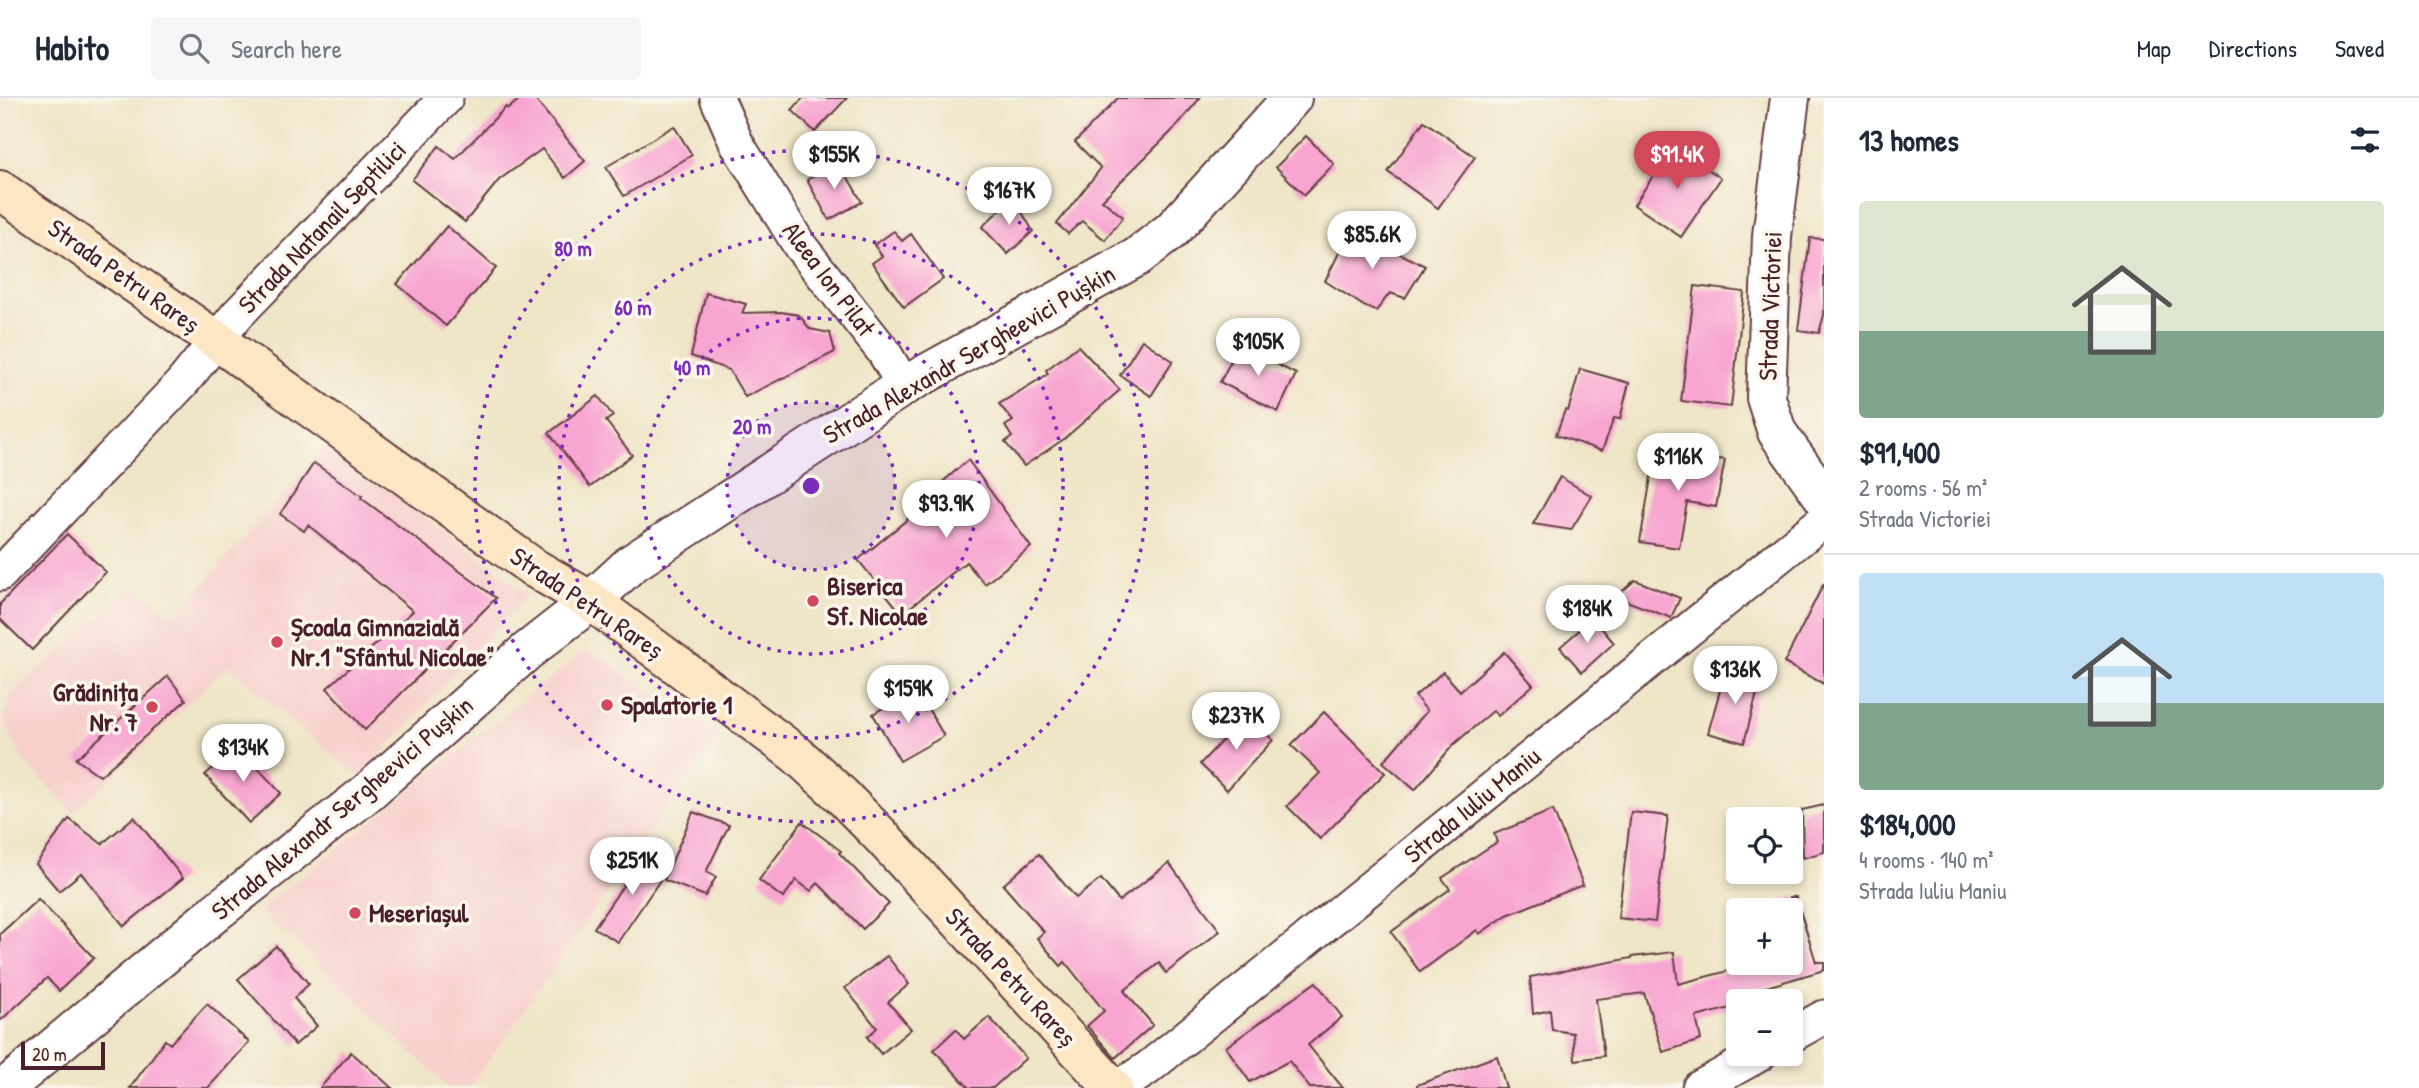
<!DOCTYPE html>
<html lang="en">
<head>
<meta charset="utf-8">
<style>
	:root { --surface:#fff; --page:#f6f6f7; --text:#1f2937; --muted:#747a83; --line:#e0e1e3; --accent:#d1495b }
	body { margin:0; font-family:"Patrick Hand",sans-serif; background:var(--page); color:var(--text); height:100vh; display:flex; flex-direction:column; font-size:26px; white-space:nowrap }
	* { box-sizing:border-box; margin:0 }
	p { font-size:23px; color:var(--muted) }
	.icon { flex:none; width:38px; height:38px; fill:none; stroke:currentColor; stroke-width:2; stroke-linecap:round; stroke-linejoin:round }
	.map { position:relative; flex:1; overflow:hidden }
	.drawer { display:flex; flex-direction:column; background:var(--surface); width:595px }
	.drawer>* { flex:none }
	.fabs { position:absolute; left:1726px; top:709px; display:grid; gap:14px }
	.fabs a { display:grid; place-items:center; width:77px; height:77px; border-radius:7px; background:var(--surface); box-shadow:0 4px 10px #0003; font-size:35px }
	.scale { position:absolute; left:21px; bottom:18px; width:84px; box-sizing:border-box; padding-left:7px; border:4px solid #4a1f2b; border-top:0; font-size:19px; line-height:24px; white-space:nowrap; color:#4a1f2b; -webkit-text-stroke:5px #fbf7ec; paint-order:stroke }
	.price { position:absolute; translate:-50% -60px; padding:0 16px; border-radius:24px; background:#fff; color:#222; font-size:23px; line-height:46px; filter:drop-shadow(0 2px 4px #0008) }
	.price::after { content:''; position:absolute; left:50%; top:42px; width:21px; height:16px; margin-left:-10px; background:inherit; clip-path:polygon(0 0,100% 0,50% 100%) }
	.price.active { background:var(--accent); color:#fff }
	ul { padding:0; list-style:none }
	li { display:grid; align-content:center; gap:14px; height:371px; padding:0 35px }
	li+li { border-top:2px solid var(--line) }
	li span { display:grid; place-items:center; height:217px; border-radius:7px; color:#555 }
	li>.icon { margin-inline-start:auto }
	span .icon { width:126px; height:126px; fill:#fffc; stroke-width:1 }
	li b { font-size:30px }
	h2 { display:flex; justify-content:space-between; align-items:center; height:84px; padding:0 35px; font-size:30px }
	header { display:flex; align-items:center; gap:42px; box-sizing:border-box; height:98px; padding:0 35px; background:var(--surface); border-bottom:2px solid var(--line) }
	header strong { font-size:33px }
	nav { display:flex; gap:38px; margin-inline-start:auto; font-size:24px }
	.search { width:490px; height:63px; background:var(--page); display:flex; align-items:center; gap:18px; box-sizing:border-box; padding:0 24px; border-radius:7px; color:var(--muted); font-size:26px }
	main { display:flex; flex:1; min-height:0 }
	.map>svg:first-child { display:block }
	.built { fill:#f7d0cc }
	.building { fill:#f8a6d1 }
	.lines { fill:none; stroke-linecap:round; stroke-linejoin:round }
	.minor-casing { stroke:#633d42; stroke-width:37 }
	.tertiary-casing { stroke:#633d42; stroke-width:42 }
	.secondary-casing { stroke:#633d42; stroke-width:42 }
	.minor { stroke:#fff; stroke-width:33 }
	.tertiary { stroke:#fff; stroke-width:38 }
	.secondary { stroke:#fce6c4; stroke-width:38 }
	.ring { fill:none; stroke:#7b2cbf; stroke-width:3.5; stroke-dasharray:3.5 7 }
	.poi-dot { fill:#d1495b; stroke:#fbf7ec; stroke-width:2.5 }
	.labels { text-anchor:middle; stroke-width:7; stroke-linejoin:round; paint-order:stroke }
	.street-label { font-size:26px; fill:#4a1f2b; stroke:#fbf7ec }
	.poi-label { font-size:26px; font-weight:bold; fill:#4a1f2b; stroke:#fbf7ec; text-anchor:start }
	.centre { fill:#7b2cbf; stroke:#fbf7ec; stroke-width:3.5 }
	.ring-label { font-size:21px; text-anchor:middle; font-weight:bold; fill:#7b2cbf; stroke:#fbf7ec; stroke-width:7; stroke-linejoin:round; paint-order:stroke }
</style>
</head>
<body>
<header>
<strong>Habito</strong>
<div class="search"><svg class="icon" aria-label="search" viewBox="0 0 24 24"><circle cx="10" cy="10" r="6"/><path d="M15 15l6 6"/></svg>Search here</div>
<nav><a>Map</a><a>Directions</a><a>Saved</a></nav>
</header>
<main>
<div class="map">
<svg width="1824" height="990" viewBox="0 0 1824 990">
	<rect width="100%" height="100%" fill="#fbf7ec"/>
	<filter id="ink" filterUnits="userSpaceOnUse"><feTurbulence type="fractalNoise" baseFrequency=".0143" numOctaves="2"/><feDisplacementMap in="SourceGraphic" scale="14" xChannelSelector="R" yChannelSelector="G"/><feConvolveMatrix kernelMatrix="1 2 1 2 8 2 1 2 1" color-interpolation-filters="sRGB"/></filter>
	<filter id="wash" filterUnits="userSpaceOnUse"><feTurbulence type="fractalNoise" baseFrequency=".00686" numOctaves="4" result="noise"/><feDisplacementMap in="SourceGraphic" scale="28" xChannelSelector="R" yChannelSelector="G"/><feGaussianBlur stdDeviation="1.57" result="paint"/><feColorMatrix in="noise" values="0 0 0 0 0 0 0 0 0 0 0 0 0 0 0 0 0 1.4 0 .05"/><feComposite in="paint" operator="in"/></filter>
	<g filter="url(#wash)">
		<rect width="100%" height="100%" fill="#efe5c7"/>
		<g class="built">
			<path d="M331,342L381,386L527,496L360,679L227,568L74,715L24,663L2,621L13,593L135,488L174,520Z"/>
			<path d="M587,551L717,637L469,990H450L260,812Z"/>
		</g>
		<g id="blocks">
			<g class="building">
				<path d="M521,0H534L585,63L565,80L542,51L499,82L465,124L412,82L439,48L455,61L506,9L508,11Z"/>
				<path d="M803,0H847L815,34L792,12Z"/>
				<path d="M1118,0H1200L1175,30L1102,102L1123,119L1105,142L1082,123L1068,136L1057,126L1101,70L1075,44Z"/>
				<path d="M1424,23L1475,59L1438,110L1388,74Z"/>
				<path d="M674,28L692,57L624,98L606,69Z"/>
				<path d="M1306,38L1334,66L1304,97L1276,69Z"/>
				<path d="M1673,48L1721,80L1681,139L1634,107Z"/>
				<path d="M839,64L862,104L829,122L807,82Z"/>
				<path d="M1013,99L1033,133L1008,156L982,129Z"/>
				<path d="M447,128L496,170L446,228L397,186Z"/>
				<path d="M1351,131L1425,168L1405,200L1390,195L1376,213L1364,208L1325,183Z"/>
				<path d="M894,133L902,143L911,136L943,181L904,209L872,165L882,158L874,147Z"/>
				<path d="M1810,140L1824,141V217L1819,235L1798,232Z"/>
				<path d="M1695,188L1744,194L1731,309L1681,303Z"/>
				<path d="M706,195L746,206L742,215L781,214L799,217L810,231L830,235L835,254L745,299L729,272L691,258Z"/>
				<path d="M1142,242L1173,263L1151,298L1120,277Z"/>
				<path d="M1239,247L1296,276L1278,314L1220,284Z"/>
				<path d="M1078,248L1120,292L1064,341L1024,368L1005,344L1012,339L1005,328L1013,323L999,306L1048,276L1046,272Z"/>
				<path d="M1580,271L1629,285L1620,321L1614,320L1602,353L1556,337L1565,312L1568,313Z"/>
				<path d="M598,298L613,318L606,323L632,357L590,389L549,335Z"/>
				<path d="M1656,350L1725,362L1716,409L1687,404L1679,450L1640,444Z"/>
				<path d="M968,362L1031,449L985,486L966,464L902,516L858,462L920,411L916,407Z"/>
				<path d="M314,365L362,398L361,400L496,500L365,632L327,590L413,513L308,427L304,433L280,416Z"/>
				<path d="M1560,379L1592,398L1571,432L1533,426Z"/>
				<path d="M67,436L106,474L32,552L0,521V506Z"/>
				<path d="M1635,482L1680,500L1671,520L1616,499Z"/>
				<path d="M1824,485V586L1784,565Z"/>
				<path d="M1593,520L1614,545L1582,574L1560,549Z"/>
				<path d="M1504,554L1533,587L1498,618L1493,613L1453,647L1415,692L1383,664L1427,613L1415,598L1443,574L1460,593Z"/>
				<path d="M1726,571L1761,580L1744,645L1708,635Z"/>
				<path d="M168,578L186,602L100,678L76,661Z"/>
				<path d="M916,590L944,638L900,663L873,616Z"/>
				<path d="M1324,614L1385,675L1320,741L1287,708L1320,675L1291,647Z"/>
				<path d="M1246,617L1273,642L1227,692L1200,666Z"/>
				<path d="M237,648L281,695L249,725L205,677Z"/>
				<path d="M1824,707V754L1803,760L1802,712Z"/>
				<path d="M1553,712L1583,787L1507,817L1479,836L1477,832L1420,874L1391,834L1450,791L1442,780L1497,744L1494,736Z"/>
				<path d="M693,714L729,727L706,774L716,779L705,798L664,782Z"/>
				<path d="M1631,714L1668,718L1655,824L1618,820Z"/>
				<path d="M134,719L183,780L124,828L81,775L59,793L36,766L69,721L102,746Z"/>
				<path d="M802,724L841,753L839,755L889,806L863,831L818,785L811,793L796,782L783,800L759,782Z"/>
				<path d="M646,754L671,766L618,844L594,830Z"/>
				<path d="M1039,756L1076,800L1101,781L1119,803L1169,765L1220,833L1166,875L1159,865L1124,893L1153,927L1115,960L1087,928L1104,913L1065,864L1061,868L1037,840L1044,834L1003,787Z"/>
				<path d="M1790,799H1796L1816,864H1824V872L1753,893L1755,903H1738V908L1696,919L1701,942L1663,954L1644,895L1596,901L1604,958L1575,962L1573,935L1552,932L1550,912L1533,916L1530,879L1632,860V859L1674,854L1678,886L1763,864H1790Z"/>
				<path d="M38,801L94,860L59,893L47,880L0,923V836Z"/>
				<path d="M276,848L309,886L294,900L317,928L295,947L238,881Z"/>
				<path d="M887,858L909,886L888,904L911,931L881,956L867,939L877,930L845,890Z"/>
				<path d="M1316,884L1342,919L1308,947L1343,990H1310L1289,963L1250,984L1226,949Z"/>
				<path d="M207,906L249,944L208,990H130L165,942L170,946Z"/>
				<path d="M989,919L1026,960L993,990H969L934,952L956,931L964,941Z"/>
				<path d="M351,954L392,990H320Z"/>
				<path d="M1497,958L1506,990H1417V987Z"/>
			</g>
		</g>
	</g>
	<g filter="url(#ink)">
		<use href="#blocks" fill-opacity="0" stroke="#633d42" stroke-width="2"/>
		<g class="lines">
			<g class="minor-casing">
				<g id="minor">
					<path d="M717,0L737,46L800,148L884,254L904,288"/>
					<path d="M0,476L182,285L237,217L446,0"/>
					<path d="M1790,938L1824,919"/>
					<path d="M1118,990L1148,970L1824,422"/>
					<path d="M1699,990L1760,956"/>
				</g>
			</g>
			<g class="tertiary-casing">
				<g id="tertiary">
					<path d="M1790,0L1772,138L1766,300L1777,334L1824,400"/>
					<path d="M5,990L216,814L367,695L526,554L591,503L631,466L904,288L1137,159L1172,132L1292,0"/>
				</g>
			</g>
			<g class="secondary-casing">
				<path id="secondary" d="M0,92L216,242L534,470L591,503L796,656L841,697L882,739L1113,990"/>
			</g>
			<use href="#minor" class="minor"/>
			<use href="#tertiary" class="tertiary"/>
			<use href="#secondary" class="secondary"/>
		</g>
	</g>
	<circle cx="811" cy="388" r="84" fill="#7b2cbf" fill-opacity=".12"/>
	<g class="ring">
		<circle cx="811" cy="388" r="84"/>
		<circle cx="811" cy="388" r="168"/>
		<circle cx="811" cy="388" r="252"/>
		<circle cx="811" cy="388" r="336"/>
	</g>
	<g class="poi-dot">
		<circle cx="813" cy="503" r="7"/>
		<circle cx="277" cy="544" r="7"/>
		<circle cx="607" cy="607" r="7"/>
		<circle cx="152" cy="609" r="7"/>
		<circle cx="355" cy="815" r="7"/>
	</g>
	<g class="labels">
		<g class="street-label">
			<text transform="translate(322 129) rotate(-46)" y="9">Strada Natanail Septilici</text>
			<text transform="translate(124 178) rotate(35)" y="9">Strada Petru Rareș</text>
			<text transform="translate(829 181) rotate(53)" y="9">Aleea Ion Pilat</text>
			<text transform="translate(1770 208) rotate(-88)" y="9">Strada Victoriei</text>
			<text transform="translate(969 256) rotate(-30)" y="9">Strada Alexandr Sergheevici Pușkin</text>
			<text transform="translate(587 505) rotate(34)" y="9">Strada Petru Rareș</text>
			<text transform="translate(1472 707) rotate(-39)" y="9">Strada Iuliu Maniu</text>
			<text transform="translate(342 710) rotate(-40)" y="9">Strada Alexandr Sergheevici Pușkin</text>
			<text transform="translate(1011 879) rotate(47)" y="9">Strada Petru Rareș</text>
		</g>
		<g class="poi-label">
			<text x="827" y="497">Biserica<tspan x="827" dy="30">Sf. Nicolae</tspan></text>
			<text x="291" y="538">Școala Gimnazială<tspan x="291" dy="30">Nr.1 "Sfântul Nicolae"</tspan></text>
			<text x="138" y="603" text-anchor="end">Grădinița<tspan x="138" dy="30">Nr. 7</tspan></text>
			<text x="621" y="616">Spalatorie 1</text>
			<text x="369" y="824">Meseriașul</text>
		</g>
	</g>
	<circle cx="811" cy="388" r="10" class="centre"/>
	<g class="ring-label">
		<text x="573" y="158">80 m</text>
		<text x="633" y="217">60 m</text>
		<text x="692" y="277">40 m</text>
		<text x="752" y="336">20 m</text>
	</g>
</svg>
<div class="fabs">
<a><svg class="icon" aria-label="locate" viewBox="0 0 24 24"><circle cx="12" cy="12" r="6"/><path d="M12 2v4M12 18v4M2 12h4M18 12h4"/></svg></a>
<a>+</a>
<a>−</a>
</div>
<div class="scale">20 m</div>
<b class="price" style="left:834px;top:93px">$155K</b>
<b class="price active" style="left:1677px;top:93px">$91.4K</b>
<b class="price" style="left:1009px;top:129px">$167K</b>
<b class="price" style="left:1372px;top:173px">$85.6K</b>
<b class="price" style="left:1258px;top:280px">$105K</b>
<b class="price" style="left:1678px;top:395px">$116K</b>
<b class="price" style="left:946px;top:442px">$93.9K</b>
<b class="price" style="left:1587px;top:547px">$184K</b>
<b class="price" style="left:1735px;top:608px">$136K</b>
<b class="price" style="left:908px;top:627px">$159K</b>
<b class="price" style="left:1236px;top:654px">$237K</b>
<b class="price" style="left:243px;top:686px">$134K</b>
<b class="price" style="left:632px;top:799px">$251K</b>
</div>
<section class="drawer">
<h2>13 homes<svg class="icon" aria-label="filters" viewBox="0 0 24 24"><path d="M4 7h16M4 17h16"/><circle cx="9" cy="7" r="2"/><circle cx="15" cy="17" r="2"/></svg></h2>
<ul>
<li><span style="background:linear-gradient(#dfe7d0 60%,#7fa58c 0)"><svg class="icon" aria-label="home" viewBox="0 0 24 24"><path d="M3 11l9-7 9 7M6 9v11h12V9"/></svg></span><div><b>$91,400</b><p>2 rooms · 56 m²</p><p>Strada Victoriei</p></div></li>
<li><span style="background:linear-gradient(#bfe0f5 60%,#7fa58c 0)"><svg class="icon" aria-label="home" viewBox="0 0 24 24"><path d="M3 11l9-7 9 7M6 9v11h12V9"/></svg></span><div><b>$184,000</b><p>4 rooms · 140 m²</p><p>Strada Iuliu Maniu</p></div></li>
</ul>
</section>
</main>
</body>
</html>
